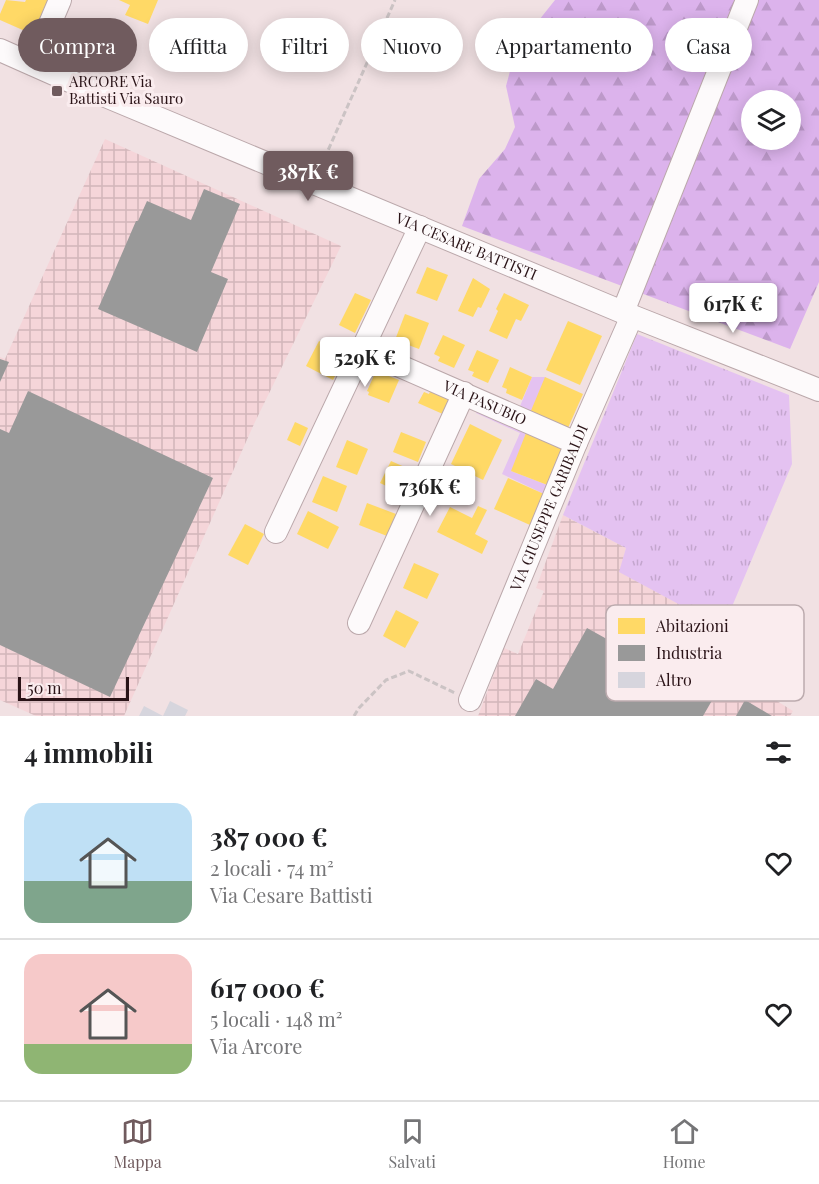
<!DOCTYPE html>
<html lang="it">
<head>
<meta charset="utf-8">
<style>
	:root { --surface:#fff; --page:#f2f2f2; --text:#202124; --muted:#757577; --line:#e0e0e0; --accent:#705b5e }
	body { margin:0; font-family:"Playfair Display",serif; background:var(--page); color:var(--text); height:100vh; display:flex; flex-direction:column; font-size:22px; white-space:nowrap }
	* { box-sizing:border-box; margin:0 }
	p { font-size:20px; color:var(--muted) }
	.icon { flex:none; width:33px; height:33px; fill:none; stroke:currentColor; stroke-width:2; stroke-linecap:round; stroke-linejoin:round }
	.map { position:relative; height:716px; overflow:hidden }
	.side { display:flex; flex-direction:column; background:var(--surface); flex:1 }
	.side>* { flex:none }
	.top-card { position:absolute; left:18px; top:18px; width:783px; height:54px; display:flex; gap:12px }
	.tools { position:absolute; left:741px; top:90px; display:grid; gap:12px }
	.tools a { display:grid; place-items:center; width:60px; height:60px; border-radius:50%; background:var(--surface); box-shadow:0 3px 15px #0003; font-size:30px }
	.scale { position:absolute; left:18px; bottom:15px; width:111px; box-sizing:border-box; padding-left:6px; border:3px solid #2a1317; border-top:0; font-size:16px; line-height:21px; white-space:nowrap; color:#2a1317; -webkit-text-stroke:4px #faecee; paint-order:stroke }
	.price { position:absolute; translate:-50% -51px; padding:0 14px; border-radius:6px; background:#fff; color:#222; font-size:20px; line-height:39px; filter:drop-shadow(0 2px 3px #0008) }
	.price::after { content:''; position:absolute; left:50%; top:36px; width:18px; height:14px; margin-left:-9px; background:inherit; clip-path:polygon(0 0,100% 0,50% 100%) }
	.price.on { background:var(--accent); color:#fff }
	ul { padding:0; list-style:none }
	li { display:flex; align-items:center; gap:18px; height:150px; padding:0 24px }
	li+li { border-top:2px solid var(--line) }
	li span { display:grid; place-items:center; flex:none; width:168px; height:120px; border-radius:18px; color:#555 }
	li>.icon { margin-inline-start:auto }
	span .icon { width:72px; height:72px; fill:#fffc; stroke-width:1 }
	li b { font-size:26px }
	h2 { display:flex; justify-content:space-between; align-items:center; height:72px; padding:0 24px; font-size:26px }
	.tag { padding:0 21px; border-radius:27px; background:var(--surface); box-shadow:0 3px 15px #0003; font-size:21px; line-height:54px }
	.tag.on { background:var(--accent); color:#fff }
	.dock { display:flex; justify-content:space-around; align-items:center; height:84px; border-top:2px solid var(--line); background:var(--surface); font-size:16px; color:var(--muted) }
	.dock a { display:grid; justify-items:center; gap:3px }
	.dock .on { color:var(--accent) }
	.map>svg:first-child { display:block }
	.industrial { fill:url(#industrial-grid) }
	.grass { fill:url(#grass-tufts) }
	.forest { fill:url(#forest-firs); fill-rule:evenodd }
	.garden { fill:#e4c2f1 }
	.homes { fill:#ffd966 }
	.industry { fill:#999 }
	.building { fill:#d6d5dd }
	.lines { fill:none; stroke-linecap:round; stroke-linejoin:round }
	.minor-casing { stroke:#bba8ab; stroke-width:24 }
	.path { stroke:#cbc3c4; stroke-width:3; stroke-dasharray:6 3; stroke-linecap:butt }
	.minor { stroke:#fdfafb; stroke-width:22 }
	.poi-dot { fill:#705b5e; stroke:#faecee; stroke-width:2 }
	.labels { text-anchor:middle; stroke-width:6; stroke-linejoin:round; paint-order:stroke }
	.poi-label { font-size:15px; fill:#2a1317; stroke:#faecee; text-anchor:start }
	.street-label { font-size:15px; fill:#2a1317; stroke:#faecee }
	.key { fill:#faecee; stroke:#bcabae; stroke-width:1.5 }
	.key-label { font-size:16px; fill:#2a1317 }
</style>
</head>
<body>
<div class="map">
<svg width="819" height="716" viewBox="0 0 819 716">
	<defs>
		<pattern id="industrial-grid" width="8" height="8" patternUnits="userSpaceOnUse" patternTransform="scale(1.5)"><rect width="8" height="8" fill="#f5d5d9"/><path d="M0 4h8M4 0v8" fill="none" stroke="#d2b6ba"/></pattern>
		<pattern id="grass-tufts" width="24" height="20" patternUnits="userSpaceOnUse" patternTransform="scale(1.5)"><rect width="24" height="20" fill="#e4c2f1"/><path d="M3 7l-1-3M5 7V3M7 7l1-3M15 17l-1-3M17 17v-4M19 17l1-3" fill="none" stroke="#c4a6ce"/></pattern>
		<pattern id="forest-firs" width="22" height="20" patternUnits="userSpaceOnUse" patternTransform="scale(1.5)"><rect width="22" height="20" fill="#dcb3ec"/><path d="M5 1l3.5 6h-7zM16 11l3.5 6h-7z" fill="#bd99ca"/></pattern>
	</defs>
	<rect width="100%" height="100%" fill="#f1e1e3"/>
	<g class="industrial">
		<path d="M105,139L341,246L254,424L124,716H36L0,700V357L5,359Z"/>
		<path d="M563,515L626,548L620,572L723,628L703,674L721,685L740,691L745,681L793,711L790,716H478L504,648L518,654L544,591L536,588Z"/>
	</g>
	<path class="grass" d="M637,334L789,395L792,464L723,628L619,572L626,548L563,515Z"/>
	<path class="forest" d="M555,0H819V282L790,349L462,226L479,179L505,149L515,127L506,86L516,49ZM752,100H790V140H752Z"/>
	<path class="garden" d="M532,377H545L568,428L511,471L550,486L544,494L502,474L520,433L476,413L482,401L516,416Z"/>
	<g class="homes">
		<path d="M6,0L25,2L26,0H49L34,35L0,20V14Z"/>
		<path d="M119,0H158L148,24L125,15L130,5Z"/>
		<path d="M427,267L448,275L437,301L416,293Z"/>
		<path d="M473,278L490,289L481,308L478,307L473,317L458,311Z"/>
		<path d="M355,293L371,300L355,333L339,325Z"/>
		<path d="M504,293L529,305L521,321L516,319L507,339L489,331L498,311L496,309Z"/>
		<path d="M405,314L429,323L419,349L395,340Z"/>
		<path d="M568,321L602,336L580,385L546,370Z"/>
		<path d="M443,335L465,345L454,368L438,361L440,357L434,354Z"/>
		<path d="M319,341L346,355L333,380L306,366Z"/>
		<path d="M477,350L499,360L488,383L472,376L474,372L468,370Z"/>
		<path d="M510,367L532,377L522,400L506,393L507,389L502,387Z"/>
		<path d="M376,371L399,380L389,403L368,395L369,392L367,391Z"/>
		<path d="M545,377L583,394L568,428L530,413Z"/>
		<path d="M431,389L453,399L445,415L418,403L424,392L429,394Z"/>
		<path d="M295,422L308,428L300,446L287,440Z"/>
		<path d="M470,424L502,440L483,480L451,464Z"/>
		<path d="M401,432L426,442L418,462L393,452Z"/>
		<path d="M526,433L565,449L550,486L511,471Z"/>
		<path d="M347,440L368,449L357,475L336,467Z"/>
		<path d="M391,461L416,472L405,495L380,483Z"/>
		<path d="M323,476L347,486L337,512L312,502Z"/>
		<path d="M508,478L544,494L530,525L494,509Z"/>
		<path d="M367,503L396,514L387,536L359,525Z"/>
		<path d="M478,506L487,510L475,534L488,541L482,554L437,532L450,507L472,518Z"/>
		<path d="M308,511L339,527L328,549L297,534Z"/>
		<path d="M245,524L264,534L248,565L228,555Z"/>
		<path d="M414,563L439,574L427,599L403,588Z"/>
		<path d="M396,610L419,622L405,648L383,636Z"/>
	</g>
	<g class="industry">
		<path d="M204,189L240,204L211,272L228,279L197,352L98,309L136,221H138L147,201L191,220Z"/>
		<path d="M0,359L9,362L0,382Z"/>
		<path d="M28,391L213,478L110,697L0,645V429L9,433Z"/>
		<path d="M587,628L641,658L649,644L721,685L703,716H515L536,679L553,689Z"/>
		<path d="M745,700L772,716H736Z"/>
	</g>
	<path class="building" d="M170,701L188,710L185,716H139L144,706L163,716Z"/>
	<g class="lines">
		<g class="minor-casing">
			<g id="minor">
				<path id="s1" d="M0,50L72,82L632,316L819,390"/>
				<path d="M33,64L60,0"/>
				<path d="M623,312L747,0"/>
				<path id="s2" d="M361,349L576,443"/>
				<path d="M276,532L420,227"/>
				<path d="M359,623L464,393"/>
				<path id="s3" d="M470,700L576,443L632,316"/>
			</g>
		</g>
		<g class="path">
			<path d="M321,166L395,0"/>
			<path d="M354,716L359,708L386,680L409,671L455,693"/>
		</g>
		<use href="#minor" class="minor"/>
	</g>
	<rect class="poi-dot" x="51" y="85" width="12" height="12" rx="3"/>
	<g class="labels">
		<g class="poi-label">
			<text x="69" y="87">ARCORE Via<tspan x="69" dy="17">Battisti Via Sauro</tspan></text>
		</g>
		<g class="street-label">
			<text dy="5" stroke="none"><textPath href="#s1" startOffset="506">VIA CESARE BATTISTI</textPath></text>
			<text dy="5" stroke="none"><textPath href="#s2" startOffset="135">VIA PASUBIO</textPath></text>
			<text dy="5" stroke="none"><textPath href="#s3" startOffset="208">VIA GIUSEPPE GARIBALDI</textPath></text>
		</g>
	</g>
	<rect x="606" y="605" width="198" height="96" rx="9" class="key"/>
	<rect x="618" y="618" width="27" height="16" fill="#ffd966"/>
	<rect x="618" y="645" width="27" height="16" fill="#999"/>
	<rect x="618" y="672" width="27" height="16" fill="#d6d5dd"/>
	<g class="key-label">
		<text x="656" y="632">Abitazioni</text>
		<text x="656" y="659">Industria</text>
		<text x="656" y="686">Altro</text>
	</g>
</svg>
<div class="tools">
<a><svg class="icon" aria-label="layers" viewBox="0 0 24 24"><path d="M12 4l9 5-9 5-9-5zM3 14l9 5 9-5"/></svg></a>
</div>
<div class="scale">50 m</div>
<b class="price on" style="left:308px;top:202px">387K €</b>
<b class="price" style="left:733px;top:334px">617K €</b>
<b class="price" style="left:365px;top:388px">529K €</b>
<b class="price" style="left:430px;top:517px">736K €</b>
<div class="top-card">
<a class="tag on">Compra</a>
<a class="tag">Affitta</a>
<a class="tag">Filtri</a>
<a class="tag">Nuovo</a>
<a class="tag">Appartamento</a>
<a class="tag">Casa</a>
</div>
</div>
<section class="side">
<h2>4 immobili<svg class="icon" aria-label="filters" viewBox="0 0 24 24"><path d="M4 7h16M4 17h16"/><circle cx="9" cy="7" r="2"/><circle cx="15" cy="17" r="2"/></svg></h2>
<ul>
<li><span style="background:linear-gradient(#bfe0f5 65%,#7fa58c 0)"><svg class="icon" aria-label="home" viewBox="0 0 24 24"><path d="M3 11l9-7 9 7M6 9v11h12V9"/></svg></span><div><b>387 000 €</b><p>2 locali · 74 m²</p><p>Via Cesare Battisti</p></div><svg class="icon" aria-label="heart" viewBox="0 0 24 24"><path d="M12 20l-8-8c-3-5 5-10 8-4 3-6 11-1 8 4z"/></svg></li>
<li><span style="background:linear-gradient(#f6c9c9 75%,#8fb573 0)"><svg class="icon" aria-label="home" viewBox="0 0 24 24"><path d="M3 11l9-7 9 7M6 9v11h12V9"/></svg></span><div><b>617 000 €</b><p>5 locali · 148 m²</p><p>Via Arcore</p></div><svg class="icon" aria-label="heart" viewBox="0 0 24 24"><path d="M12 20l-8-8c-3-5 5-10 8-4 3-6 11-1 8 4z"/></svg></li>
</ul>
</section>
<nav class="dock">
<a class="on"><svg class="icon" aria-label="map" viewBox="0 0 24 24"><path d="M3 6l6-2 6 2 6-2v14l-6 2-6-2-6 2zM9 4v14M15 6v14"/></svg>Mappa</a>
<a><svg class="icon" aria-label="saved" viewBox="0 0 24 24"><path d="M7 4h10v16l-5-4-5 4z"/></svg>Salvati</a>
<a><svg class="icon" aria-label="home" viewBox="0 0 24 24"><path d="M3 11l9-7 9 7M6 9v11h12V9"/></svg>Home</a>
</nav>
</body>
</html>
